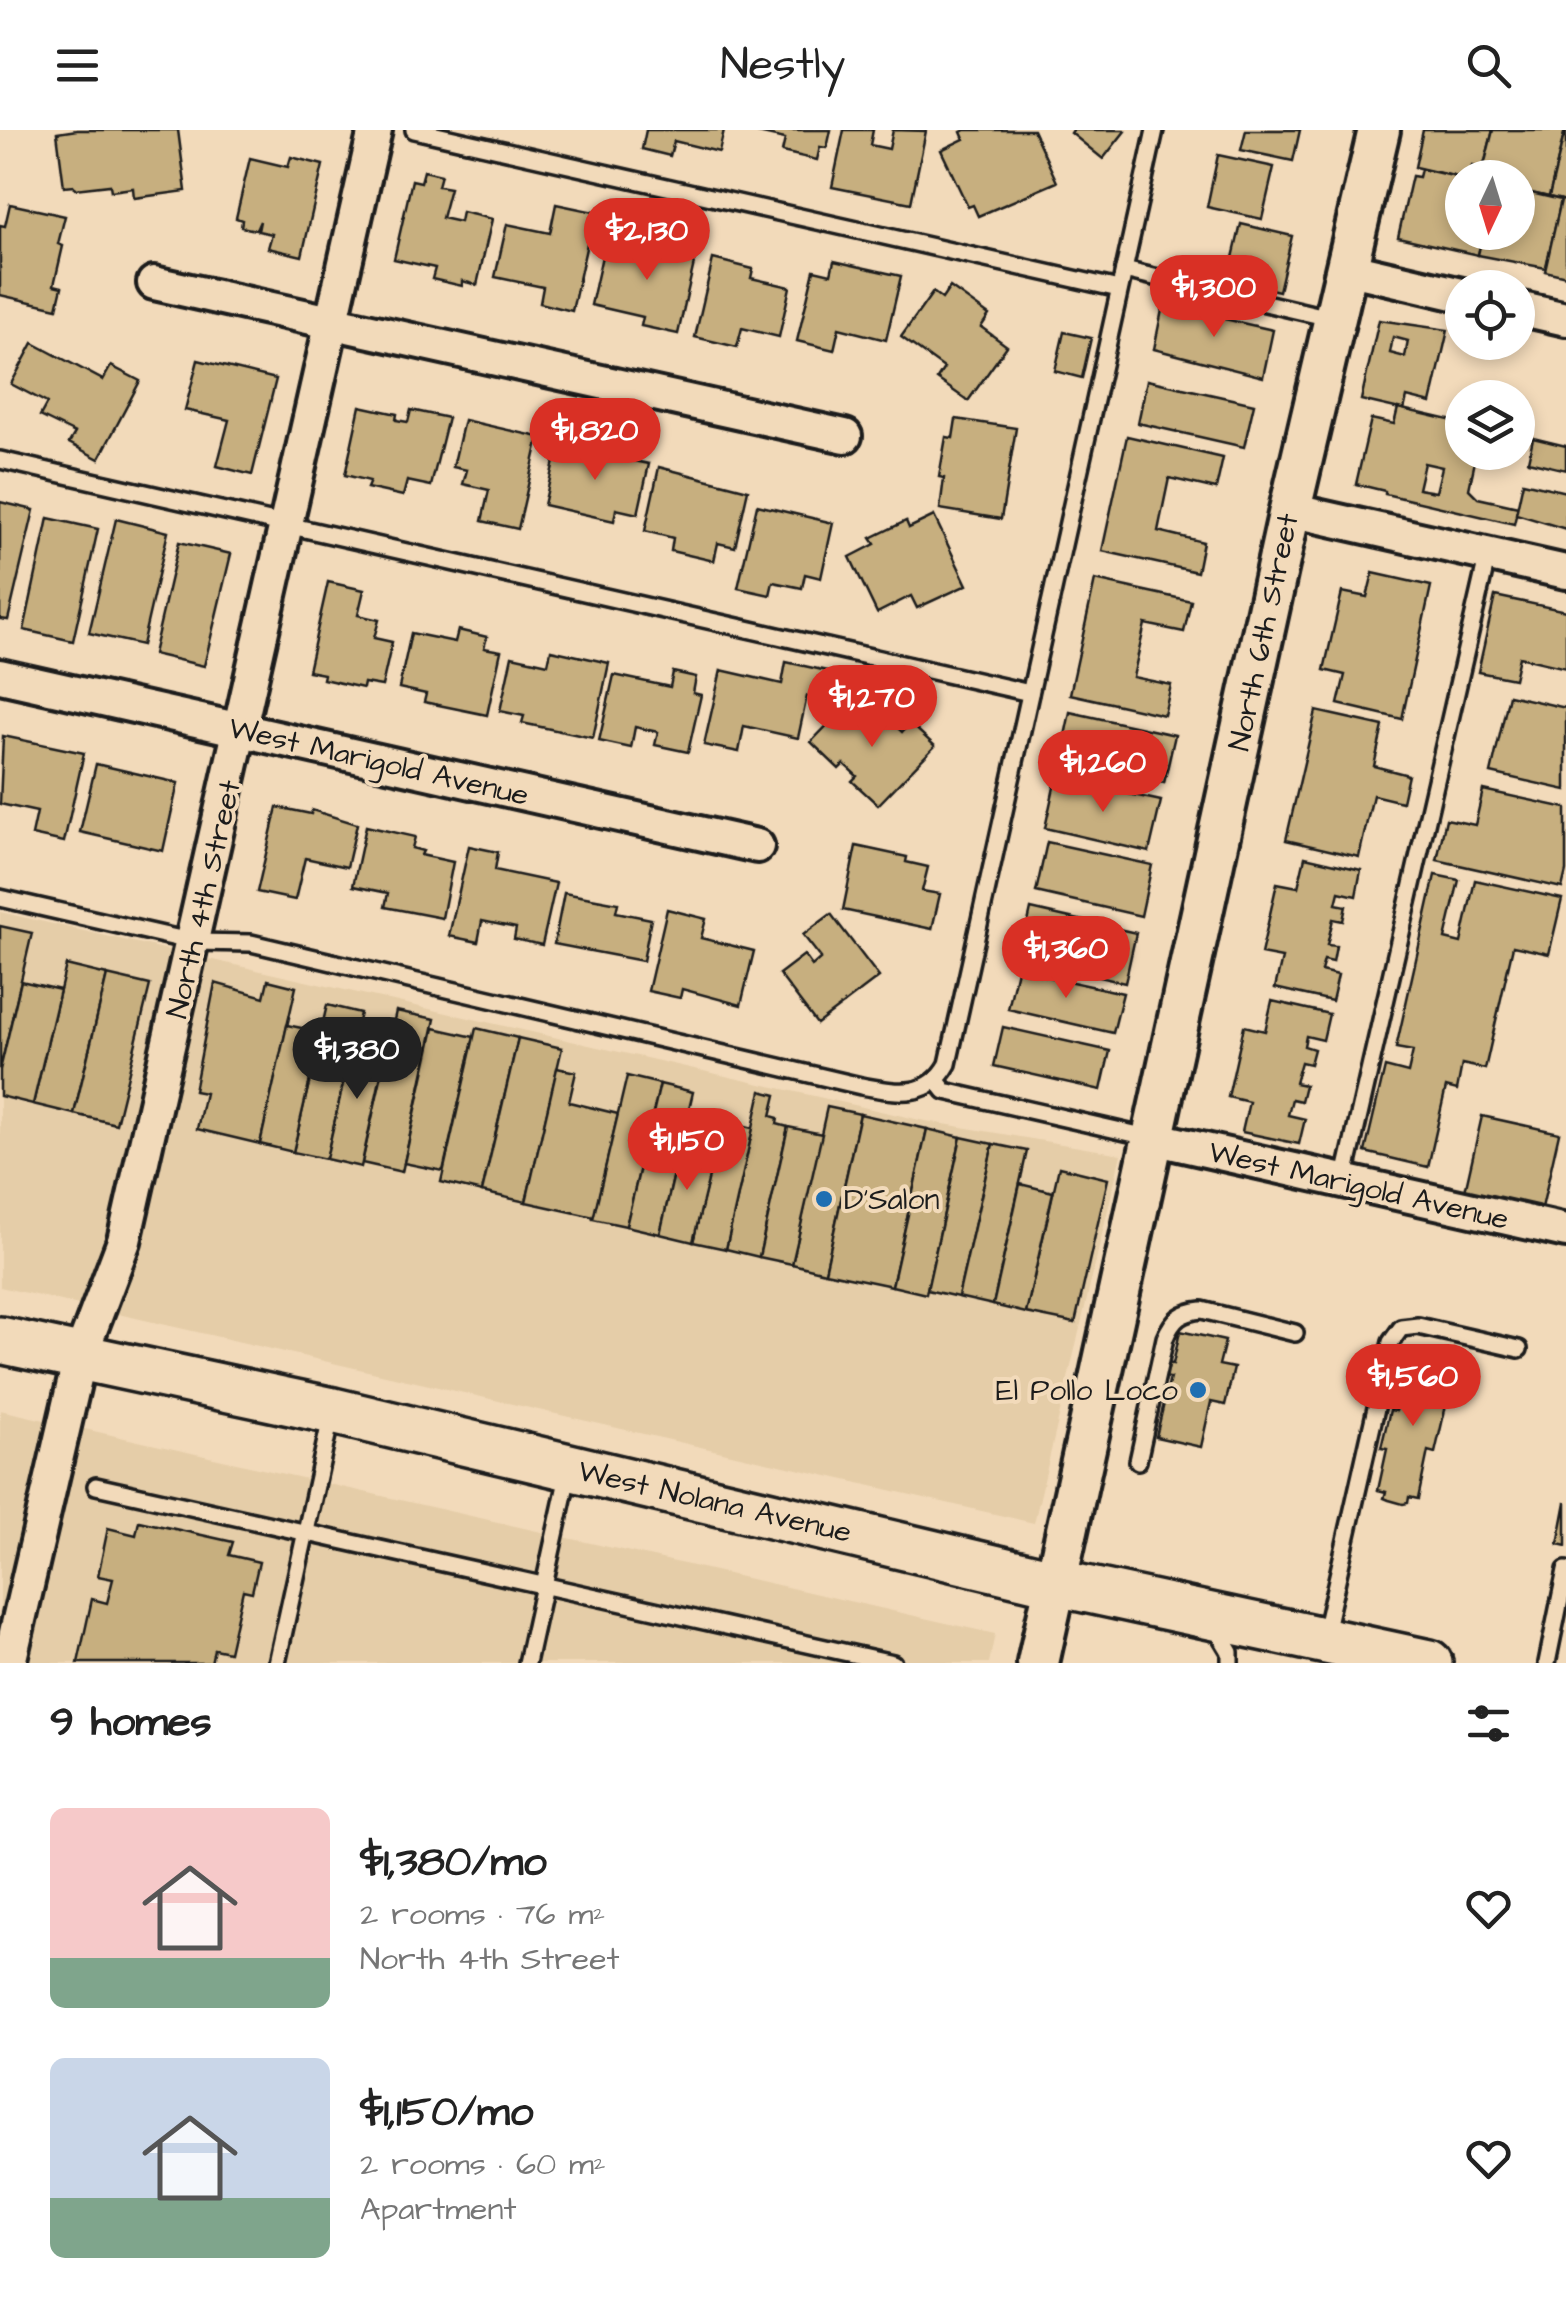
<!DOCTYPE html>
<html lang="en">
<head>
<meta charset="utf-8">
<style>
	:root { --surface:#fff; --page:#f2f2f2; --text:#222; --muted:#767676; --accent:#d93025 }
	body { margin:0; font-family:"Architects Daughter",sans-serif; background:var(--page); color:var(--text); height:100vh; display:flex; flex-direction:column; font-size:38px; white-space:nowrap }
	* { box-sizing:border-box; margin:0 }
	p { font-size:32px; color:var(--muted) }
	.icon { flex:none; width:55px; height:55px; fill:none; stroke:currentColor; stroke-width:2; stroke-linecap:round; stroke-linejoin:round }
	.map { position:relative; height:1533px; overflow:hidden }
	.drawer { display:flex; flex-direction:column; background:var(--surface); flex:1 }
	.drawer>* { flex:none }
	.needle { width:65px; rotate:184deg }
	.fabs { position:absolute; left:1445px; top:30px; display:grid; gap:20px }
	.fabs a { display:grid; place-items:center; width:90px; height:90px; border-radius:50%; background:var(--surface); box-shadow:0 5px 15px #0003; font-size:50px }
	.price { position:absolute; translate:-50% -85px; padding:0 22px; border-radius:35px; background:var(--accent); color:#fff; font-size:32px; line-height:65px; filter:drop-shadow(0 2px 5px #0008) }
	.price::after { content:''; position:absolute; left:50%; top:60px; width:30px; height:22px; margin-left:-15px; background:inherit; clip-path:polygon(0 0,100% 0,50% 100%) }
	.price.current { background:#222; color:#fff }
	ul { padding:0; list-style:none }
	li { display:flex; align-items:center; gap:30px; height:250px; padding:0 50px }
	li span { display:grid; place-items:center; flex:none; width:280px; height:200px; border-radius:15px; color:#555 }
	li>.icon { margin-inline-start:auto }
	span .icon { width:120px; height:120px; fill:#fffc; stroke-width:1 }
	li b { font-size:42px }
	h2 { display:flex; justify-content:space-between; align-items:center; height:120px; padding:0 50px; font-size:42px }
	header { display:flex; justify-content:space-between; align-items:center; height:130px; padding:0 50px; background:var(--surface); font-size:45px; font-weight:600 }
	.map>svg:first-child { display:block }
	.built { fill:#e5cda8 }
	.building { fill:#c7af7f; stroke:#1c1c1c; stroke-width:2.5; fill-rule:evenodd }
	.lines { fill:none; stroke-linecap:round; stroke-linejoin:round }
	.service-casing { stroke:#1c1c1c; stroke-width:22 }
	.minor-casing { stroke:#1c1c1c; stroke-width:40 }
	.tertiary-casing { stroke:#1c1c1c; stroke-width:48 }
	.secondary-casing { stroke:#1c1c1c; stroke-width:52 }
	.service { stroke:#f2daba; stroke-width:15 }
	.minor { stroke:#f2daba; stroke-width:32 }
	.tertiary { stroke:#f2daba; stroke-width:40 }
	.secondary { stroke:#f2daba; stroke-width:45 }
	.poi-dot { fill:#1f6fb2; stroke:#f2daba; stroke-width:4 }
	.labels { text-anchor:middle; stroke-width:8; stroke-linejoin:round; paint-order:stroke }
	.street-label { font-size:30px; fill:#1c1c1c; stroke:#f2daba }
	.poi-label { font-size:30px; fill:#1c1c1c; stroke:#f2daba; text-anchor:start }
</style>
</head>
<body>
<header><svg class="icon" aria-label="menu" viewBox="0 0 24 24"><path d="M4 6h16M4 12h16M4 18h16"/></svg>Nestly<svg class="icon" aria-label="search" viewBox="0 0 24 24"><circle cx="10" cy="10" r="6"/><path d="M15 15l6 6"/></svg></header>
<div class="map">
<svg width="1566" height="1533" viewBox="0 0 1566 1533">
	<rect width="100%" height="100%" fill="#f2daba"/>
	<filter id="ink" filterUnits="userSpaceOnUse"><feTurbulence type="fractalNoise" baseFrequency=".01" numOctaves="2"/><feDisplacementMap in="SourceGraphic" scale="20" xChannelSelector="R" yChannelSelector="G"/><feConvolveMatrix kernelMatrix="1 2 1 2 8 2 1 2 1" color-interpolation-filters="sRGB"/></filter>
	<g filter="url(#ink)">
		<g class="built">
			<path d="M0,782L920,990L1121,1024L1034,1393L0,1157Z"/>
			<path d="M0,1280L995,1504L989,1533H0Z"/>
		</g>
		<g class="building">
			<path d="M77,0H178L186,61L134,68L133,58L111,61L110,55L75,59L74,56L64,57L57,3Z"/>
			<path d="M646,0H724L719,22L674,11L670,26L642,19Z"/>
			<path d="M744,0H831L827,18L820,17L817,30L782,22L785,9Z"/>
			<path d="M844,0H873L870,15L889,19L893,0L926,1L911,73L832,57Z"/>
			<path d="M965,0H1033L1057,52L978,86L973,75L968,77L941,20L964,9L961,2Z"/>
			<path d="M1073,0H1124L1125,1L1103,29L1071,3Z"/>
			<path d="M1246,0H1300L1293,31L1241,20Z"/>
			<path d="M1423,0H1493L1483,39L1472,36L1469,48H1462L1415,37Z"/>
			<path d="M1493,0H1565L1549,67L1518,60V48H1481Z"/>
			<path d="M1565,0H1566V71L1549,67Z"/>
			<path d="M1218,25L1274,37L1262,89L1207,77Z"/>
			<path d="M291,27L323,35L302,126L268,118L272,104L258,101L260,91L256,100L241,97L242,90L236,88L250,28L288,37Z"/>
			<path d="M1421,39L1462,48V102H1483L1478,125L1398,107L1412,46L1419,47Z"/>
			<path d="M424,41L441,45L438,56L450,58L442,88L460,92L462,82L492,89L477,155L462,151V156L432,149L435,138L394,129L412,50L421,52Z"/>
			<path d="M1518,60L1561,70L1546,138L1478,125L1483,102H1518Z"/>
			<path d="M1561,70L1566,71V146L1545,141Z"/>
			<path d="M10,74L65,86L58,114L63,116L54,155L62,157L57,178L0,165V95L5,96Z"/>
			<path d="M556,74L594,82L572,181L540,173L543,157L495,147L507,94L550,103Z"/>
			<path d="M1241,94L1292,106L1279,161L1228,149Z"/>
			<path d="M639,107L697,120L678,204L641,196L643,187L591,175L604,117L635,125Z"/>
			<path d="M713,129L753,139L751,148L790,157L779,207L742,198L737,217L695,207Z"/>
			<path d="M834,131L901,146L886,210L839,198L834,220L797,211L814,140L831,144Z"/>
			<path d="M950,157L989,185L981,197L1007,216L968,271L937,249L944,238L901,207L933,162L942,169Z"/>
			<path d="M1163,175L1273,200L1263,247L1154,219Z"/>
			<path d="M1379,190L1448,200L1431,273L1407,267L1404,280L1361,270ZM1393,207L1408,211L1405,227L1390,223Z"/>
			<path d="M1064,202L1091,208L1082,248L1055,241Z"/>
			<path d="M33,213L103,250L111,236L140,251L99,329L69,313L75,303L40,286L47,273L11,254Z"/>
			<path d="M198,230L276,249L252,345L217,336L229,290L185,280Z"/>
			<path d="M1147,250L1254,274L1244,317L1138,293Z"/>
			<path d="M360,276L397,284L396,290L408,292L411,280L448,288L431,356L407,351L403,366L367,358L370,351L345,345Z"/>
			<path d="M1398,278L1462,293V322H1477L1469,359L1478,368L1518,377L1514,394L1385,364V361L1356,354L1371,289L1394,294ZM1424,333L1442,337L1436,362L1418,359Z"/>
			<path d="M956,289L1016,298L1001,389L940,379L944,348L939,347L946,307L953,308Z"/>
			<path d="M464,290L539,307L518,399L482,391L489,360L463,354L467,340L453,337Z"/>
			<path d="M1127,306L1223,328L1216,359L1169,348L1158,401L1203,412L1197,442L1102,421Z"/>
			<path d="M1533,308L1566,316V340L1528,331Z"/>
			<path d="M558,314L621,325L620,328L649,334L638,384L616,379L614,391L544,375Z"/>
			<path d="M659,337L748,360L735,417L718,413L714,431L671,421L673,408L645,401Z"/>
			<path d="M1523,352L1566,362V399L1516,384Z"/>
			<path d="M0,372L34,380L8,490L0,489Z"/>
			<path d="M757,375L833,393L821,448L805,444L802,458L773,452L770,465L738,458Z"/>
			<path d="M934,386L967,455L917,478L911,466L877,483L850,427L875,414L871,408L906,391L909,398Z"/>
			<path d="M48,388L98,399L73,511L24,500Z"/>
			<path d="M116,389L168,402L142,515L89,503Z"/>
			<path d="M179,412L231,424L204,536L153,524Z"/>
			<path d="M1373,443L1431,456L1402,589L1338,574L1345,545L1324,540L1342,462L1367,467Z"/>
			<path d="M1095,450L1191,471L1184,502L1145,494L1133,547L1171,555L1164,585L1070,564Z"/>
			<path d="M328,452L364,460L358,485L379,490L374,508L392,512L382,556L364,553L363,558L323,549L324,544L308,541Z"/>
			<path d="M1495,466L1566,481V538L1519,527L1514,549L1478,542Z"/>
			<path d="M458,500L487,507L484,518L501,521L487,585L424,572L426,564L399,558L411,503L455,512Z"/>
			<path d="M551,520L609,533L593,608L522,593L524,586L500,581L512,526L548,534Z"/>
			<path d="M786,532L827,541L821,569L807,566L798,608L744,596L739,622L704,615L721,540L782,554Z"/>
			<path d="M673,542L696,547L693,563L701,565L688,622L655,615L658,602L635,597L631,618L599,611L614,545L670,557Z"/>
			<path d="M1509,565L1566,578V660L1491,643Z"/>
			<path d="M851,571L874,593L883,584L902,602L910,593L935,616L878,675L852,651L857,646L844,634L839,639L811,612Z"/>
			<path d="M1316,581L1383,596L1374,636L1408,645L1402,672L1373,665L1359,727L1286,710Z"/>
			<path d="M1070,582L1175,605L1164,653L1060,630Z"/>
			<path d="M3,606L84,623L64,712L32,705L37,682L0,674Z"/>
			<path d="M96,634L178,653L163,721L80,702Z"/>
			<path d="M1056,648L1161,671L1149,722L1045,698Z"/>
			<path d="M1483,660L1566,678V741L1562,758L1437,730L1446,689L1475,695Z"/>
			<path d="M277,677L311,684L312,680L357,694L347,737L305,728L295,770L257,762Z"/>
			<path d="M366,696L415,707L412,718L423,721L421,725L453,732L442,788L385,777L388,763L353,756Z"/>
			<path d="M1047,712L1152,735L1141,786L1036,762Z"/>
			<path d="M469,716L498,722L495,740L556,753L542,815L514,809L516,798L482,791L478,812L449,806Z"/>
			<path d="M856,716L907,727L906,732L928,737L922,761L940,764L932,799L843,780Z"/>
			<path d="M1305,727L1361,740L1356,766L1339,762L1336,774L1346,776L1343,791L1333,789L1327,815L1336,816L1333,832L1324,830L1321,841L1338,845L1332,871L1275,858L1282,828L1261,824L1277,753L1298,757Z"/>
			<path d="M1435,745L1459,750L1445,809L1461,813L1475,750L1562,769L1549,824L1513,816L1485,939L1462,934L1457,960L1446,957L1428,1037L1365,1022L1385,937L1408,943L1413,921L1396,918Z"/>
			<path d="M564,763L618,773L616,782L651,789L643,831L554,814Z"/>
			<path d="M667,779L706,789L701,808L754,821L741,875L682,859L680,868L648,861Z"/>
			<path d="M1031,779L1136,803L1125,853L1020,829Z"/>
			<path d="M831,784L879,847L817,894L779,844L804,825L812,836L821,828L803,805Z"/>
			<path d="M0,796L32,803L0,940Z"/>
			<path d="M66,835L107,845L74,984L33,974Z"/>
			<path d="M1017,840L1123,863L1113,903L1008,879Z"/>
			<path d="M107,845L150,855L116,994L74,984Z"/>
			<path d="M268,850L296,857L260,1014L197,999L205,963L194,961L215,853L264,867Z"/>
			<path d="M21,851L60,860L33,974L0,966V940Z"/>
			<path d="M1272,871L1329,884L1323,910L1306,906L1304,916L1314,919L1310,934L1301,932L1295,953L1305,955L1301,971L1292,969L1288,985L1305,989L1299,1014L1242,1002L1249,972L1228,967L1244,896L1265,901Z"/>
			<path d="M327,875L360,883L326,1029L293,1022Z"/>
			<path d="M396,881L435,889L402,1042L362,1033Z"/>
			<path d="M287,895L321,902L293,1022L260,1014Z"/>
			<path d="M1003,897L1110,921L1101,960L994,936Z"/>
			<path d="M434,898L474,907L443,1041L404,1033Z"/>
			<path d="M476,898L518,908L482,1062L441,1052Z"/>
			<path d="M354,906L388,913L361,1037L326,1029Z"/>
			<path d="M518,908L562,918L526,1072L482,1062Z"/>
			<path d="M557,938L576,942L569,972L618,984L594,1087L526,1072Z"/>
			<path d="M627,946L660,954L626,1096L593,1089Z"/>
			<path d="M660,954L693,962L660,1104L626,1096Z"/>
			<path d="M761,961L776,965L771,986L778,988L777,994L788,997L759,1127L726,1119Z"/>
			<path d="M827,977L860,984L825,1142L792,1134Z"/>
			<path d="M860,984L927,999L892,1156L825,1142Z"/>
			<path d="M1482,986L1559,1003L1542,1078L1465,1061Z"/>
			<path d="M722,990L753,998L726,1119L693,1112Z"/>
			<path d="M788,997L822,1004L792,1134L759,1127Z"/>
			<path d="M927,999L961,1007L926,1164L892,1156Z"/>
			<path d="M961,1007L993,1014L958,1167L927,1160Z"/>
			<path d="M681,1014L715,1022L693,1112L660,1104Z"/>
			<path d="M993,1014L1027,1021L993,1175L958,1167Z"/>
			<path d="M1059,1037L1108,1049L1075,1193L1026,1183Z"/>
			<path d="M1020,1054L1053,1062L1026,1183L993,1175Z"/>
			<path d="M1180,1201L1225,1211L1219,1235L1234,1238L1225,1275L1211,1272L1201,1317L1156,1307L1170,1248L1163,1247L1167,1233L1173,1234Z"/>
			<path d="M1409,1225L1448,1234L1440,1270L1447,1271L1435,1323L1428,1321L1418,1369L1409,1367L1408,1373L1403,1374L1389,1370L1384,1368L1386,1362L1378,1360L1387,1319L1381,1318L1390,1280L1396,1281Z"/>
			<path d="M1566,1372V1416L1558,1414Z"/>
			<path d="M139,1391L233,1412L229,1425L259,1432L252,1462L243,1460L229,1522L214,1519L211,1533H78L92,1469L107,1473L113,1449L98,1446L108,1398L136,1405Z"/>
		</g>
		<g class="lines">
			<g class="service-casing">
				<g id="service">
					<path d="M414,0L1119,159"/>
					<path d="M1124,140L1334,189"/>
					<path d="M0,330L1030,563"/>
					<path d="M0,768L194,812L251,813L861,956C896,962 928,970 948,934L1155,0"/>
					<path d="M938,952L945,961L1152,1008"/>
					<path d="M1344,1051L1488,424"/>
					<path d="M1138,1331L1165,1208C1173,1189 1181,1182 1202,1180L1295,1203"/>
					<path d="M96,1356L893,1533"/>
					<path d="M1215,1497L1230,1522V1533"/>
					<path d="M1324,1507L1391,1212L1401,1198L1418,1196L1519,1219"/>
					<path d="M277,1533L332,1283"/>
					<path d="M527,1533L569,1341"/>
					<path d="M1547,1533L1566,1440"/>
				</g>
			</g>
			<g class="minor-casing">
				<g id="minor">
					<path d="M1346,138L1462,165"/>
					<path d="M154,153L845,306"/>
					<path d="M1518,178L1566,189"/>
					<path d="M1290,380L1566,442"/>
					<path d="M0,546L757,716"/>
					<path d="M1152,1008L1566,1101"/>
					<path d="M9,1533L80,1227L124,1111L375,0"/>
				</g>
			</g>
			<g class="tertiary-casing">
				<path id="tertiary" d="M1038,1533L1290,380L1379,0"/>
			</g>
			<g class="secondary-casing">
				<path id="secondary" d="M0,1210L333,1281L1057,1453L1429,1533"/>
			</g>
			<use href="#service" class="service"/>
			<use href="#minor" class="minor"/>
			<use href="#tertiary" class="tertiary"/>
			<use href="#secondary" class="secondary"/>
		</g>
	</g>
	<g class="poi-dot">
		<circle cx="824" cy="1069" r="10"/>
		<circle cx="1198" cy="1260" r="10"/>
	</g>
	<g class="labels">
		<g class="street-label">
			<text transform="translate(1263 502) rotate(-78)" y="10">North 6th Street</text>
			<text transform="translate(379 631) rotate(13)" y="10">West Marigold Avenue</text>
			<text transform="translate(203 769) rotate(-77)" y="10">North 4th Street</text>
			<text transform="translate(1359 1055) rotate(13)" y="10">West Marigold Avenue</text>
			<text transform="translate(715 1371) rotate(13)" y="10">West Nolana Avenue</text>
		</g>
		<g class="poi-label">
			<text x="844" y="1079">D'Salon</text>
			<text x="1178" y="1270" text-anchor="end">El Pollo Loco</text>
		</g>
	</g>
</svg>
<div class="fabs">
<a><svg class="needle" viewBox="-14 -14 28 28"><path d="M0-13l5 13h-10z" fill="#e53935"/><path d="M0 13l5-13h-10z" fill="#767676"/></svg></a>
<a><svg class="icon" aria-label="locate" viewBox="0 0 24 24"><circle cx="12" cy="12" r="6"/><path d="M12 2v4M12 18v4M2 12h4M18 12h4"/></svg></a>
<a><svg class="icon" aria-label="layers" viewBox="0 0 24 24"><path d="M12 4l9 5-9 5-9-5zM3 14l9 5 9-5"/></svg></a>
</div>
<b class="price" style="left:647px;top:153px">$2,130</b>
<b class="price" style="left:1214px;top:210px">$1,300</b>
<b class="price" style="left:595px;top:353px">$1,820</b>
<b class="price" style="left:872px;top:620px">$1,270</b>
<b class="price" style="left:1103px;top:685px">$1,260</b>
<b class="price" style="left:1066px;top:871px">$1,360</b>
<b class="price current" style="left:357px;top:972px">$1,380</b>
<b class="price" style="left:687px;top:1063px">$1,150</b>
<b class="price" style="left:1413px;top:1299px">$1,560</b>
</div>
<section class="drawer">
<h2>9 homes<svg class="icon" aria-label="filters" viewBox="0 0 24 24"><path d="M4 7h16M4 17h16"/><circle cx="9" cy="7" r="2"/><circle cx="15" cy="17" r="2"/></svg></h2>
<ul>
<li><span style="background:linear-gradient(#f6c9c9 75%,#7fa58c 0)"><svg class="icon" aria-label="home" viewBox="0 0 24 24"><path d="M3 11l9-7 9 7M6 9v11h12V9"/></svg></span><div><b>$1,380/mo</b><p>2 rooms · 76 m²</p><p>North 4th Street</p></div><svg class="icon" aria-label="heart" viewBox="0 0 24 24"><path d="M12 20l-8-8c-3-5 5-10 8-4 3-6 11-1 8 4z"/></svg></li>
<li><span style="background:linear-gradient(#c9d6e8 70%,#7fa58c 0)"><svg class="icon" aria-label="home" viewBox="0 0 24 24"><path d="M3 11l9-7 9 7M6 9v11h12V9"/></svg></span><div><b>$1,150/mo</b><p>2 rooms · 60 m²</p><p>Apartment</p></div><svg class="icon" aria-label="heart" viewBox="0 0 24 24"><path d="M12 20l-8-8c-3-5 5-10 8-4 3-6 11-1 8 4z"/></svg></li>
</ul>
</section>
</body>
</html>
